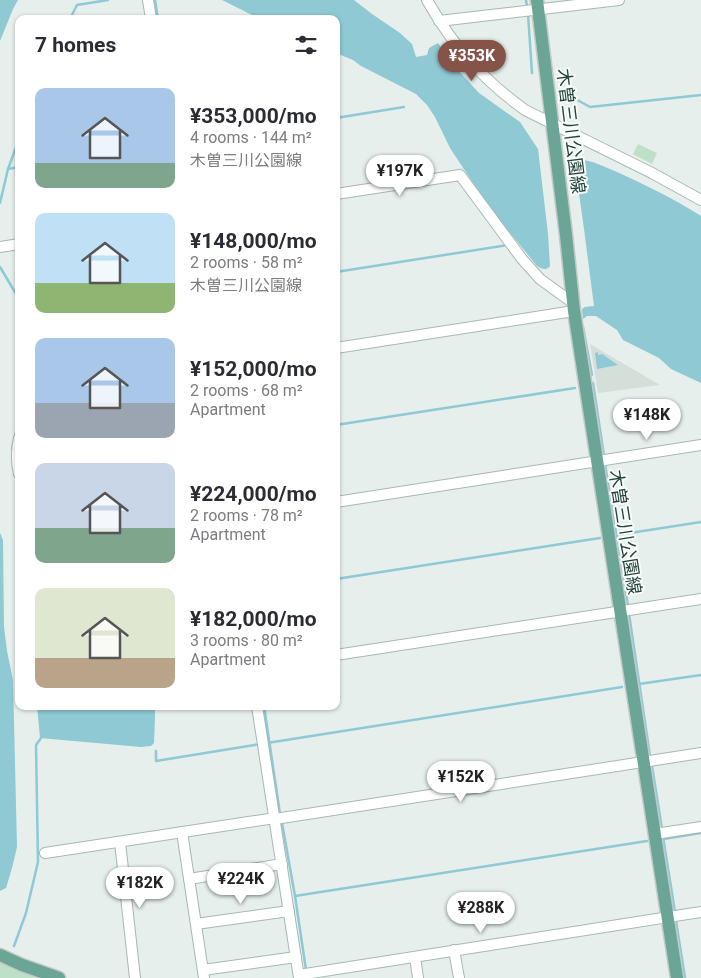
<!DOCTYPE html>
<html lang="en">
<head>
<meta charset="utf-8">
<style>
	:root { --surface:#fff; --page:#f7f7f7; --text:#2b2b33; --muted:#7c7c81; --accent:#855347 }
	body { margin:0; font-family:Roboto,"Noto Sans JP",sans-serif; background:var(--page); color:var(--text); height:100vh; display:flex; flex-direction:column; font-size:19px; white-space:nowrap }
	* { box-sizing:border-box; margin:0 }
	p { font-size:16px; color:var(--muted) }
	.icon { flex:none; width:28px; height:28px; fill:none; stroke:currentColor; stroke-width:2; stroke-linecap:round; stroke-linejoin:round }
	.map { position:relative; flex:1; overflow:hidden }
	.details { position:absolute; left:15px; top:15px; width:325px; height:695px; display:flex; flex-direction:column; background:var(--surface); border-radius:10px; box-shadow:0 1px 4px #0004 }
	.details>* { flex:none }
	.price { position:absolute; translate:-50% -42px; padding:0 11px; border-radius:18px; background:#fff; color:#222; font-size:16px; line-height:32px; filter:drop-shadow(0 1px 2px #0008) }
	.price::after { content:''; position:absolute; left:50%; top:30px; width:15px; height:11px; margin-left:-8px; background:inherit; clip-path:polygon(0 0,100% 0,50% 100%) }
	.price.active { background:var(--accent); color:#fff }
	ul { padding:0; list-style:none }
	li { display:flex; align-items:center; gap:15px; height:125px; padding:0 20px }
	li span { display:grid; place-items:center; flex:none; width:140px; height:100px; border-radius:10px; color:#555 }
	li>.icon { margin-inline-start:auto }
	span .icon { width:60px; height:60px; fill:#fffc; stroke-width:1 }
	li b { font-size:21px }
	h2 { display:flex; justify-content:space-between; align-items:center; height:60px; padding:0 20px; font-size:21px }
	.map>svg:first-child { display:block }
	.built { fill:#d4dfda }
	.green { fill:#bfe0c8 }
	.water { fill:#8ec9d4 }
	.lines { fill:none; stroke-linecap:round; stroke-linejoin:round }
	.stream { stroke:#8ec9d4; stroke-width:2.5 }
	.minor-casing { stroke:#a8b8b2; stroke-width:12 }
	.major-casing { stroke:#c2cac8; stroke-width:15 }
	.minor { stroke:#fff; stroke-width:10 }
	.major { stroke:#6aa596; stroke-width:12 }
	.labels { text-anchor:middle; stroke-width:4; stroke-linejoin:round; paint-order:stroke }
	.street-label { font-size:18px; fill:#24423a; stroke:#f7fbf9 }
</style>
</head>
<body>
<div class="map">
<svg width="701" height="978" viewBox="0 0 701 978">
	<rect width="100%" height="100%" fill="#e6efeb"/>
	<path class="built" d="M590,344L660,385L598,393Z"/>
	<g class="green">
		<path d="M638,144L657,153L652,164L633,154Z"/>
		<path d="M0,961L45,978H0Z"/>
	</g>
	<g class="water">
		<path d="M0,0H18L13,9L0,41Z"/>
		<path d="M222,0H354L372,14L400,33L412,44L416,57L427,55L429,48L438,43L457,69L479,93L520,122L538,149L548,234L550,266C546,271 542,269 537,266L489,207L450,148L435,117L427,105L416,94L361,66L353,60L336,53V19H260Z"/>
		<path d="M580,160C593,160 604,167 617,172C646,185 674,199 701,216V383L671,369L659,358L623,340L617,330L596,316H587L583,319L582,309L585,307L594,306L584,229L575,165Z"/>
		<path d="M598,352V355L602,354L618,365L597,369L595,353Z"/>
		<path d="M0,533L3,540L4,627L7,651L13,680L17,847L12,868L6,888L0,891Z"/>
		<path d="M37,706H155V717L154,743L151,746L141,747L40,738Z"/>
	</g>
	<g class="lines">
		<g class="stream">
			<path d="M155,0L158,19"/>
			<path d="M526,0L527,7"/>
			<path d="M528,14L532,73"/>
			<path d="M70,19L77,5L108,0"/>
			<path d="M563,92L590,107L701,95"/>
			<path d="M336,118L404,107"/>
			<path d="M8,169L19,139"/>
			<path d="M0,203L8,169L19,167"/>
			<path d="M0,267L19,299"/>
			<path d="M336,272L508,245"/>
			<path d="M583,327L592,375"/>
			<path d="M593,383L604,456"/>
			<path d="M336,425L575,388"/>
			<path d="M12,449L19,419"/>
			<path d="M605,464L628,606"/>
			<path d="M617,535L701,522"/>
			<path d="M336,579L600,538"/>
			<path d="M629,614L650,756"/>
			<path d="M639,684L701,675"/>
			<path d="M264,706L280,814"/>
			<path d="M267,743L622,687"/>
			<path d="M156,751V761L260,744"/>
			<path d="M652,766L662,829"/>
			<path d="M282,823L295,896L306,970"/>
			<path d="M663,837L675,912"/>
			<path d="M663,839L701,833"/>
			<path d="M295,896L647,841"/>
			<path d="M676,921L685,978"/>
			<path d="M14,946L26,913L38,862L36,745L41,738"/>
		</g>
		<g class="minor-casing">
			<g id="minor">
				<path d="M148,0L151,19"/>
				<path d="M427,0C453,46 482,79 525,110L652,173L701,200"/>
				<path d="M439,21L619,0"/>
				<path d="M336,194L460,175L522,259L540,279L573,303"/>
				<path d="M0,247L19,244"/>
				<path d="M336,348L574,311"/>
				<path d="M19,438C16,451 16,461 19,474"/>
				<path d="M336,502L701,445"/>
				<path d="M336,655L701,599"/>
				<path d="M257,706L299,978"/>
				<path d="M275,819L701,753"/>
				<path d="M182,832L204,978"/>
				<path d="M655,834L701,827"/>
				<path d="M120,842L135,978"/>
				<path d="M45,853L275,818"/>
				<path d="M189,879L282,864"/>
				<path d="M196,924L289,911"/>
				<path d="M454,950L459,978"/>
				<path d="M415,957L418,978"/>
				<path d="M203,970L296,957"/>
				<path d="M299,975L701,912"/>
			</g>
		</g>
		<g class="major-casing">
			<g id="major">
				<path d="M537,0L566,235L574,311L677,978"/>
				<path d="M0,955L22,965L59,978"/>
			</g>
		</g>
		<use href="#minor" class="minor"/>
		<use href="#major" class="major"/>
	</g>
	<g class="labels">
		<g class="street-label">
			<text transform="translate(571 131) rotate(83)" y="6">木曽三川公園線</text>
			<text transform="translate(625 532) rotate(81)" y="6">木曽三川公園線</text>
		</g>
	</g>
</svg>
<b class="price active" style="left:472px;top:82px">¥353K</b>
<b class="price" style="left:400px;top:197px">¥197K</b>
<b class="price" style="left:647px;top:441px">¥148K</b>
<b class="price" style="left:461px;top:803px">¥152K</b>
<b class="price" style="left:241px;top:905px">¥224K</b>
<b class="price" style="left:140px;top:909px">¥182K</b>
<b class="price" style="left:481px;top:934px">¥288K</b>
<section class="details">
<h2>7 homes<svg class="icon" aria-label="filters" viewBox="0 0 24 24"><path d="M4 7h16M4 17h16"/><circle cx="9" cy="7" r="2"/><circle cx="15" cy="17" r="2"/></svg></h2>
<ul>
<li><span style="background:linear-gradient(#a9c7e8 75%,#7fa58c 0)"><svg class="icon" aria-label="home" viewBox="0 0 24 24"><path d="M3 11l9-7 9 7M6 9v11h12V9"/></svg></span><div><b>¥353,000/mo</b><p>4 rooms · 144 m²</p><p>木曽三川公園線</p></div></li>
<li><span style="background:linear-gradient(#bfe0f5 70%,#8fb573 0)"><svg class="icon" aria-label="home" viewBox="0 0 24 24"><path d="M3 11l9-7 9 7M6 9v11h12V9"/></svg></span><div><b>¥148,000/mo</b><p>2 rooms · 58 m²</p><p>木曽三川公園線</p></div></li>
<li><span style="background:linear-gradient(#a9c7e8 65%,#9aa5b1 0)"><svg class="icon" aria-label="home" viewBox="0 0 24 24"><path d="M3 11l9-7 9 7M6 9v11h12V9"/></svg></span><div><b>¥152,000/mo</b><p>2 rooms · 68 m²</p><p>Apartment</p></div></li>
<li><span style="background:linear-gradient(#c9d6e8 65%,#7fa58c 0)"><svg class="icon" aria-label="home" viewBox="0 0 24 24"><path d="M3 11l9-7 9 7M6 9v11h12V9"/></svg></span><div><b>¥224,000/mo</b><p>2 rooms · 78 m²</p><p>Apartment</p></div></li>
<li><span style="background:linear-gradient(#dfe7d0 70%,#b9a48a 0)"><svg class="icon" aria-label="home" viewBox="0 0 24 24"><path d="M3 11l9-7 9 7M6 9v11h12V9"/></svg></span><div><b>¥182,000/mo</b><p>3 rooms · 80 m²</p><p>Apartment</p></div></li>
</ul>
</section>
</div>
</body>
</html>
